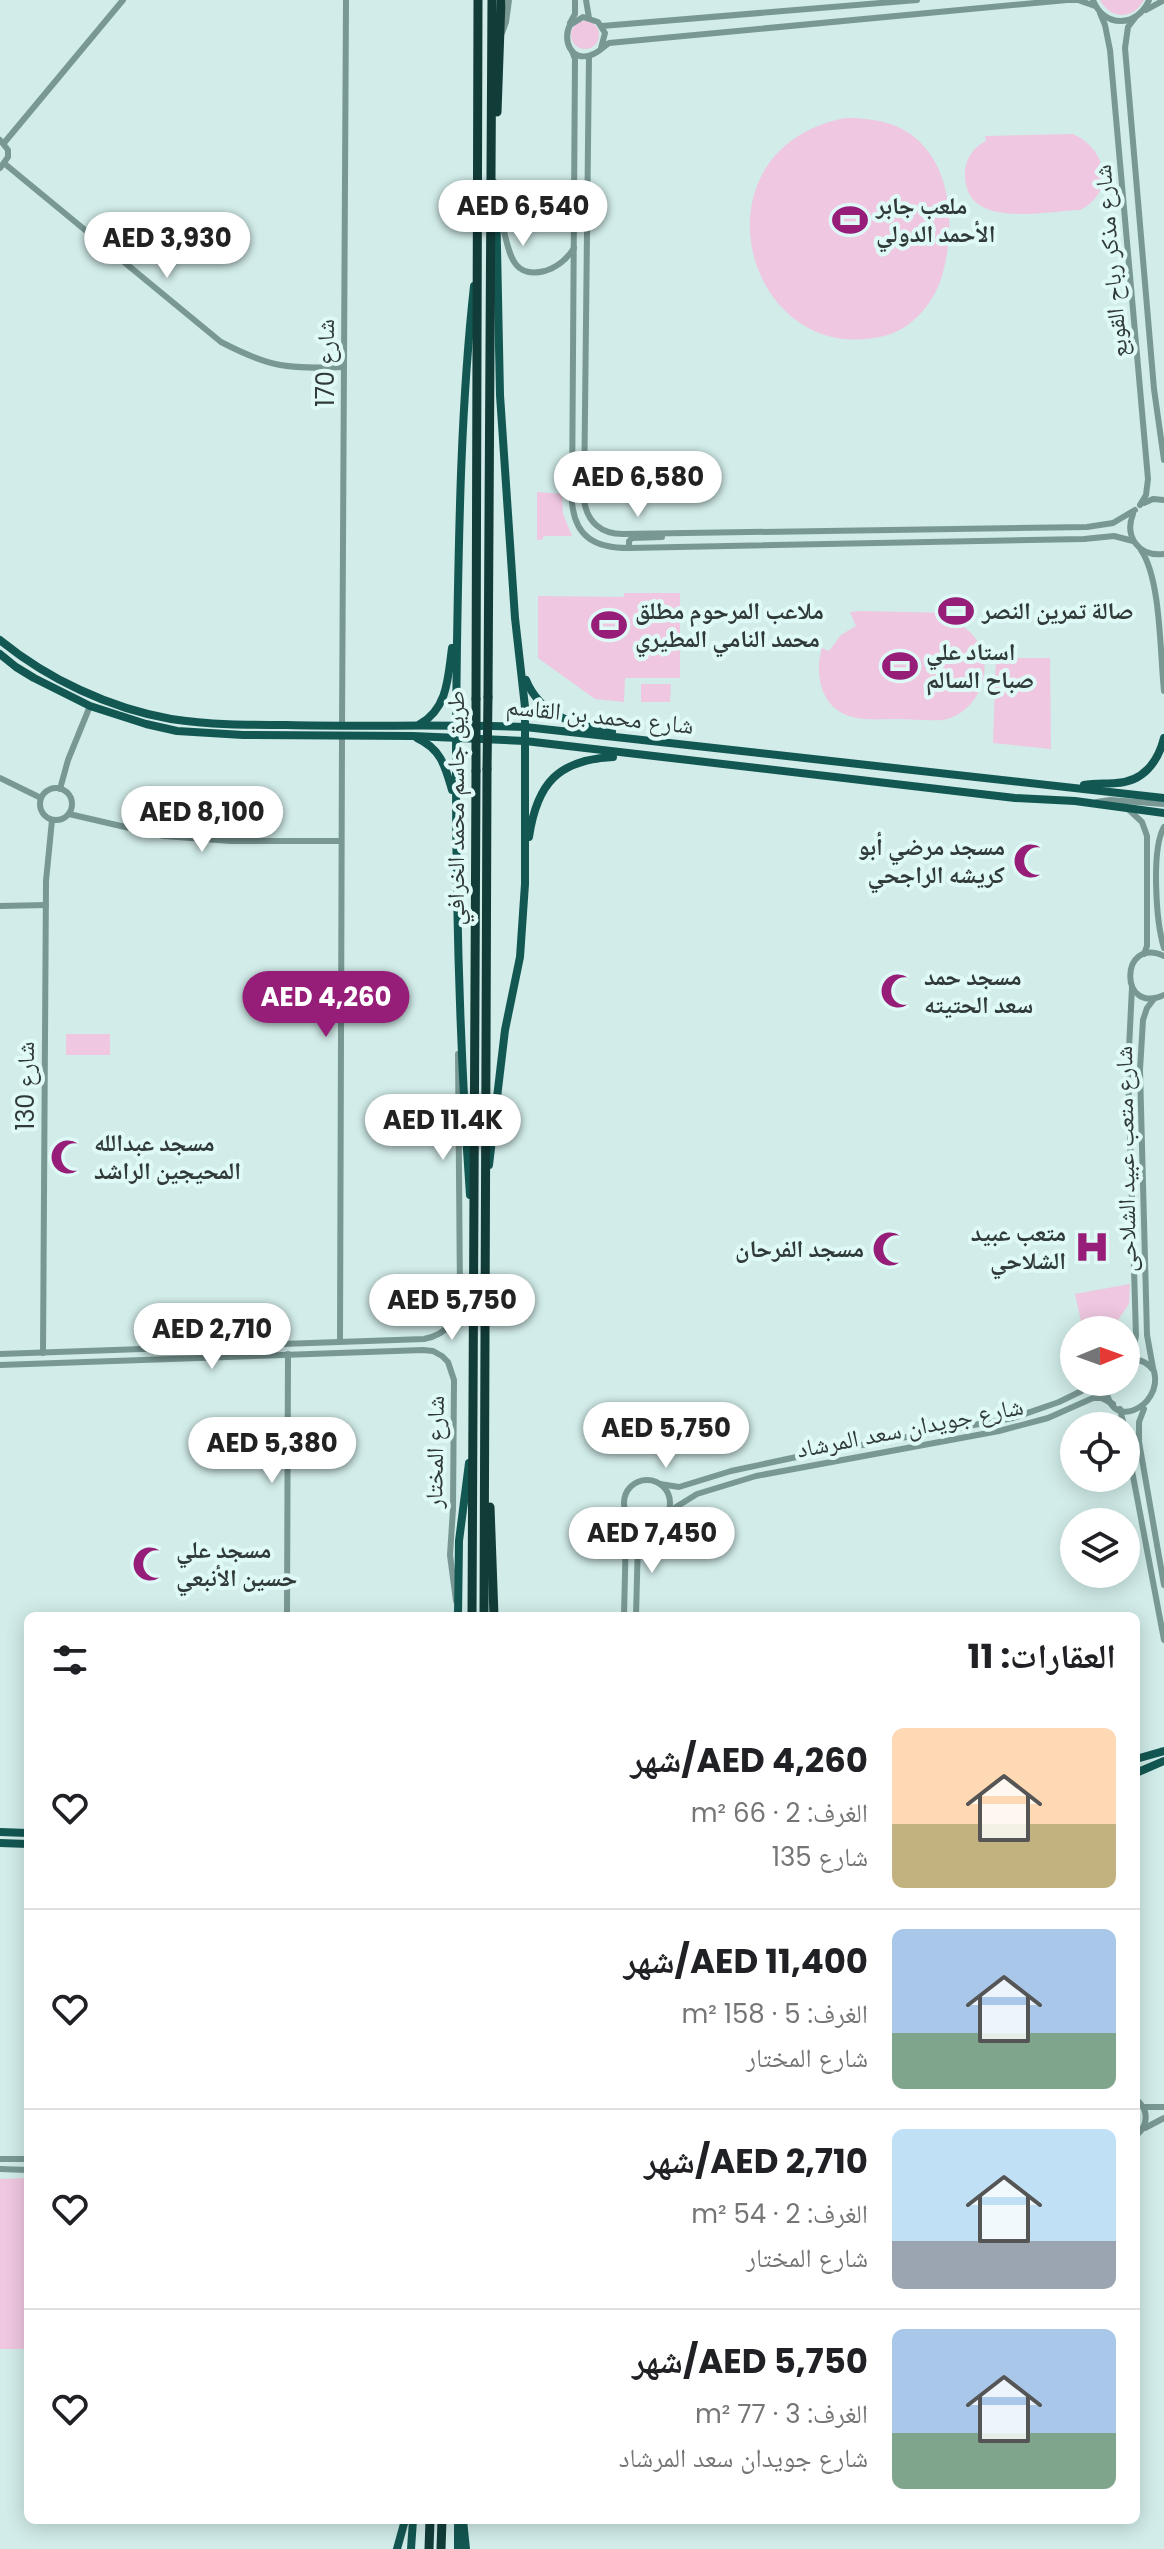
<!DOCTYPE html>
<html lang="ar">
<head>
<meta charset="utf-8">
<style>
	:root { --surface:#fff; --page:#f2f2f2; --text:#202124; --muted:#757577; --line:#e0e0e0; --accent:#971e78 }
	body { margin:0; font-family:Poppins,"Noto Naskh Arabic",sans-serif; background:var(--page); color:var(--text); direction:rtl; height:100vh; display:flex; flex-direction:column; font-size:30px; white-space:nowrap }
	* { box-sizing:border-box; margin:0 }
	p { font-size:26px; color:var(--muted) }
	.icon { flex:none; width:44px; height:44px; fill:none; stroke:currentColor; stroke-width:2; stroke-linecap:round; stroke-linejoin:round }
	.map { position:relative; flex:1; overflow:hidden; direction:ltr }
	.drawer { position:absolute; left:24px; top:1612px; width:1116px; height:912px; display:flex; flex-direction:column; background:var(--surface); border-radius:12px; box-shadow:0 4px 20px #0003; direction:rtl }
	.drawer>* { flex:none }
	.needle { width:52px; rotate:89deg }
	.tools { position:absolute; left:1060px; top:1316px; display:grid; gap:16px }
	.tools a { display:grid; place-items:center; width:80px; height:80px; border-radius:50%; background:var(--surface); box-shadow:0 4px 20px #0003; font-size:40px }
	.price { position:absolute; translate:-50% -68px; padding:0 18px; border-radius:28px; background:#fff; color:#222; font-size:26px; line-height:52px; filter:drop-shadow(0 2px 4px #0008) }
	.price::after { content:''; position:absolute; left:50%; top:48px; width:24px; height:18px; margin-left:-12px; background:inherit; clip-path:polygon(0 0,100% 0,50% 100%) }
	.price.on { background:var(--accent); color:#fff }
	ul { padding:0; list-style:none }
	li { display:flex; align-items:center; gap:24px; height:200px; padding:0 24px }
	li+li { border-top:2px solid var(--line) }
	li span { display:grid; place-items:center; flex:none; width:224px; height:160px; border-radius:12px; color:#555 }
	li>.icon { margin-inline-start:auto }
	span .icon { width:96px; height:96px; fill:#fffc; stroke-width:1 }
	li b { font-size:34px }
	h2 { display:flex; justify-content:space-between; align-items:center; height:96px; padding:0 24px; font-size:34px }
	.map>svg:first-child { display:block }
	.green { fill:#efc7e0 }
	.lines { fill:none; stroke-linecap:round; stroke-linejoin:round }
	.minor { stroke:#799894; stroke-width:6 }
	.major { stroke:#135752; stroke-width:8 }
	.highway { stroke:#123c38; stroke-width:9 }
	.highway-bridge { stroke:#123c38; stroke-width:9 }
	.labels { text-anchor:middle; stroke-width:8; stroke-linejoin:round; paint-order:stroke }
	.poi-label { font-size:24px; font-weight:bold; fill:#303a39; stroke:#dff9f6; text-anchor:start }
	.street-label { font-size:24px; fill:#303a39; stroke:#dff9f6 }
</style>
</head>
<body>
<div class="map">
<svg width="1164" height="2549" viewBox="0 0 1164 2549">
	<rect width="100%" height="100%" fill="#d1ece9"/>
	<g class="green">
		<path d="M1100,0H1144C1133,20 1111,20 1100,0Z"/>
		<circle cx="585" cy="35" r="14"/>
		<path d="M845,118C864,118 886,120 904,130C952,158 956,224 943,272C936,301 913,329 884,336C745,370 686,150 845,118Z"/>
		<path d="M1073,134C1107,149 1116,192 1080,210C1045,211 966,230 965,176C964,161 972,148 986,141L985,136Z"/>
		<path d="M537,492L562,494L563,514L572,536H544L542,540H537Z"/>
		<path d="M624,593H680V678H625L624,702L595,699L538,658V596L624,597Z"/>
		<path d="M860,611L953,613L950,619C968,627 981,640 984,660C988,686 970,716 942,720C928,721 913,719 899,719C883,719 864,721 849,716C821,707 814,674 822,648L829,651L841,635L856,626L850,612Z"/>
		<path d="M996,658H1050L1051,749L993,743Z"/>
		<path d="M641,684H671L670,702H641Z"/>
		<rect x="66" y="1034" width="44" height="21"/>
		<path d="M1130,1284L1129,1304L1111,1330H1083L1075,1294Z"/>
		<path d="M28,2178V2349H0V2179Z"/>
	</g>
	<g class="lines">
		<g class="minor">
			<path d="M586,0L589,18"/>
			<path d="M1093,0C1104,29 1138,27 1149,0"/>
			<path d="M1146,10L1164,0"/>
			<path d="M1100,13L1105,25L1110,50L1148,479L1146,495L1140,505"/>
			<path d="M1135,18L1128,27L1125,48L1154,389L1164,460"/>
			<path d="M570,23L575,14V0"/>
			<path d="M602,26L917,0"/>
			<path d="M502,33L506,22L509,0"/>
			<path d="M601,48L605,33L598,22L583,17L570,25C562,40 571,62 591,55C598,53 603,47 609,43L1067,0H1078L1095,6"/>
			<path d="M572,51L575,59L572,502C575,538 596,548 629,548L1084,539L1114,536L1133,541"/>
			<path d="M589,56L584,500C587,522 601,534 623,534L1087,527L1113,523L1135,510"/>
			<path d="M0,140L8,150V157L0,168"/>
			<path d="M4,143L123,0"/>
			<path d="M5,164L221,342C271,368 288,369 344,367"/>
			<path d="M496,211C511,233 502,282 545,271C558,267 567,259 574,248"/>
			<path d="M1144,503L1153,499L1164,500"/>
			<path d="M1133,514C1124,537 1139,557 1164,554"/>
			<path d="M629,548V541L632,538L662,537"/>
			<path d="M1141,550C1161,579 1160,654 1164,691"/>
			<path d="M342,726L346,0"/>
			<path d="M0,778L41,798"/>
			<circle cx="56" cy="804" r="16"/>
			<path d="M60,789L68,760L90,706"/>
			<path d="M1097,802L1110,800L1164,804"/>
			<path d="M1128,809L1142,822L1147,836V946L1144,954"/>
			<path d="M69,814L164,836L231,841H341"/>
			<path d="M1164,827C1151,850 1156,922 1164,948"/>
			<path d="M0,906L46,905"/>
			<path d="M1164,956C1120,935 1118,1016 1164,995"/>
			<path d="M340,1341L342,736"/>
			<path d="M43,1353L46,881L52,820"/>
			<path d="M0,1354L424,1339C449,1334 457,1319 460,1295L458,1054"/>
			<path d="M1126,1358L1134,1345L1136,1336L1128,1069L1132,987"/>
			<path d="M0,1365L423,1350L433,1351L442,1356L448,1362L454,1380L453,1509L450,1555L456,1601"/>
			<path d="M1153,1368L1147,1335L1140,1070L1143,1020L1147,1008L1154,999"/>
			<path d="M1106,1382C1105,1435 1164,1408 1154,1371C1147,1361 1137,1358 1126,1360"/>
			<path d="M1120,1409L1124,1426"/>
			<path d="M1144,1409L1139,1422V1442L1164,1585"/>
			<path d="M1126,1439L1164,1640"/>
			<circle cx="647" cy="1503" r="23"/>
			<path d="M660,1484L679,1487L731,1471L806,1455L1013,1418L1059,1402L1100,1382"/>
			<path d="M668,1512L697,1494L756,1476L999,1431L1048,1418L1093,1398H1102L1113,1404"/>
			<path d="M287,1616L288,1354"/>
			<path d="M624,1616L626,1532L624,1515"/>
			<path d="M636,1616L638,1541L644,1532L649,1528"/>
			<path d="M1136,2099C1149,2110 1149,2124 1136,2136"/>
			<path d="M1144,2107H1164"/>
			<path d="M1145,2128L1164,2118"/>
			<path d="M0,2159H28"/>
			<path d="M0,2169L28,2170"/>
		</g>
		<g class="major">
			<path d="M0,640C48,679 109,708 171,719C209,725 248,725 287,725C366,727 446,724 525,727L1164,798"/>
			<path d="M0,654L16,667L34,678L90,706L146,724L177,731L243,735L413,736L525,741L1015,798L1075,801L1164,813"/>
			<path d="M526,680C541,717 577,725 612,732"/>
			<path d="M420,724C448,708 448,677 452,648"/>
			<path d="M417,738C441,749 445,766 452,790"/>
			<path d="M1084,785C1095,783 1106,784 1116,783C1143,782 1158,762 1164,738"/>
			<path d="M529,837C537,783 558,760 613,757"/>
			<path d="M489,1165L505,1030L520,957L525,884V707L515,618L500,395L496,199L494,183"/>
			<path d="M470,1195C457,1011 454,827 457,643C459,524 461,404 474,286"/>
			<path d="M458,1616L459,1541L469,1463"/>
			<path d="M1136,1759L1164,1751"/>
			<path d="M1136,1773L1164,1761"/>
			<path d="M0,1832L28,1833"/>
			<path d="M0,1843L28,1844"/>
			<path d="M463,2520L466,2549"/>
			<path d="M397,2549L405,2520"/>
			<path d="M411,2549L413,2520"/>
			<path d="M458,2549V2526"/>
		</g>
		<g class="highway">
			<path d="M497,112L501,0"/>
			<path d="M488,697L492,0"/>
			<path d="M476,699L478,0"/>
			<path d="M490,1507L494,1616"/>
			<path d="M472,1616L476,771"/>
			<path d="M484,1616L487,769"/>
			<path d="M429,2549L430,2520"/>
			<path d="M441,2549L442,2520"/>
		</g>
		<g class="highway-bridge">
			<path d="M487,769L488,697"/>
			<path d="M476,771V699"/>
		</g>
	</g>
	<defs>
		<g id="stadium-bare" transform="scale(2.76)"><path d="M0-5a6.5 5 0 1 0 0 10a6.5 5 0 1 0 0-10ZM-3.5-1.8h7v3.6h-7Z" fill="#971e78" stroke="#dff9f6" stroke-width="2.5" paint-order="stroke"/></g>
		<g id="mosque-bare" transform="scale(2.76)"><path d="M3.5-4.9A6 6 0 1 0 3.5 4.9A5 5 0 1 1 3.5-4.9Z" fill="#971e78" stroke="#dff9f6" stroke-width="2.5" paint-order="stroke"/></g>
		<g id="hospital-bare" transform="scale(2.76)"><path d="M-5-5h3v3.5h4V-5h3V5h-3V1.5h-4V5h-3Z" fill="#971e78" stroke="#dff9f6" stroke-width="2.5" paint-order="stroke"/></g>
	</defs>
	<g fill-rule="evenodd">
		<use href="#stadium-bare" x="850" y="220"/>
		<use href="#stadium-bare" x="956" y="611"/>
		<use href="#stadium-bare" x="609" y="625"/>
		<use href="#stadium-bare" x="900" y="666"/>
		<use href="#mosque-bare" x="1031" y="861"/>
		<use href="#mosque-bare" x="898" y="991"/>
		<use href="#mosque-bare" x="68" y="1157"/>
		<use href="#hospital-bare" x="1092" y="1247"/>
		<use href="#mosque-bare" x="890" y="1249"/>
		<use href="#mosque-bare" x="150" y="1564"/>
	</g>
	<g class="labels">
		<g class="poi-label">
			<text x="876" y="214">ملعب جابر<tspan x="876" dy="28">الأحمد الدولي</tspan></text>
			<text x="635" y="619">ملاعب المرحوم مطلق<tspan x="635" dy="28">محمد النامي المطيري</tspan></text>
			<text x="982" y="619">صالة تمرين النصر</text>
			<text x="926" y="660">استاد علي<tspan x="926" dy="28">صباح السالم</tspan></text>
			<text x="1005" y="855" text-anchor="end">مسجد مرضي أبو<tspan x="1005" dy="28">كريشه الراجحي</tspan></text>
			<text x="924" y="985">مسجد حمد<tspan x="924" dy="28">سعد الحتيته</tspan></text>
			<text x="94" y="1151">مسجد عبدالله<tspan x="94" dy="28">المحيجين الراشد</tspan></text>
			<text x="1066" y="1241" text-anchor="end">متعب عبيد<tspan x="1066" dy="28">الشلاحي</tspan></text>
			<text x="864" y="1257" text-anchor="end">مسجد الفرحان</text>
			<text x="176" y="1558">مسجد علي<tspan x="176" dy="28">حسين الأنبعي</tspan></text>
		</g>
		<g class="street-label">
			<text transform="translate(1111 261) rotate(-95)" y="8">شارع مذكر رباح القوبع</text>
			<text transform="translate(326 363) rotate(-90)" y="8">شارع 170</text>
			<text transform="translate(600 716) rotate(6)" y="8">شارع محمد بن القاسم</text>
			<text transform="translate(456 808) rotate(-90)" y="8">طريق جاسم محمد الخرافي</text>
			<text transform="translate(26 1086) rotate(-90)" y="8">شارع 130</text>
			<text transform="translate(1126 1159) rotate(-91)" y="8">شارع متعب عبيد الشلاحى</text>
			<text transform="translate(910 1428) rotate(-11)" y="8">شارع جويدان سعد المرشاد</text>
			<text transform="translate(435 1452) rotate(-89)" y="8">شارع المختار</text>
		</g>
	</g>
</svg>
<div class="tools">
<a><svg class="needle" viewBox="-14 -14 28 28"><path d="M0-13l5 13h-10z" fill="#e53935"/><path d="M0 13l5-13h-10z" fill="#757577"/></svg></a>
<a><svg class="icon" aria-label="locate" viewBox="0 0 24 24"><circle cx="12" cy="12" r="6"/><path d="M12 2v4M12 18v4M2 12h4M18 12h4"/></svg></a>
<a><svg class="icon" aria-label="layers" viewBox="0 0 24 24"><path d="M12 4l9 5-9 5-9-5zM3 14l9 5 9-5"/></svg></a>
</div>
<b class="price" style="left:523px;top:248px">AED 6,540</b>
<b class="price" style="left:167px;top:280px">AED 3,930</b>
<b class="price" style="left:638px;top:519px">AED 6,580</b>
<b class="price" style="left:202px;top:854px">AED 8,100</b>
<b class="price on" style="left:326px;top:1039px">AED 4,260</b>
<b class="price" style="left:443px;top:1162px">AED 11.4K</b>
<b class="price" style="left:452px;top:1342px">AED 5,750</b>
<b class="price" style="left:212px;top:1371px">AED 2,710</b>
<b class="price" style="left:666px;top:1470px">AED 5,750</b>
<b class="price" style="left:272px;top:1485px">AED 5,380</b>
<b class="price" style="left:652px;top:1575px">AED 7,450</b>
<section class="drawer">
<h2>العقارات: 11<svg class="icon" aria-label="filters" viewBox="0 0 24 24"><path d="M4 7h16M4 17h16"/><circle cx="9" cy="7" r="2"/><circle cx="15" cy="17" r="2"/></svg></h2>
<ul>
<li><span style="background:linear-gradient(#ffd9b3 60%,#c2b280 0)"><svg class="icon" aria-label="home" viewBox="0 0 24 24"><path d="M3 11l9-7 9 7M6 9v11h12V9"/></svg></span><div><b>AED 4,260/شهر</b><p>الغرف: 2 · 66 m²</p><p>شارع 135</p></div><svg class="icon" aria-label="heart" viewBox="0 0 24 24"><path d="M12 20l-8-8c-3-5 5-10 8-4 3-6 11-1 8 4z"/></svg></li>
<li><span style="background:linear-gradient(#a9c7e8 65%,#7fa58c 0)"><svg class="icon" aria-label="home" viewBox="0 0 24 24"><path d="M3 11l9-7 9 7M6 9v11h12V9"/></svg></span><div><b>AED 11,400/شهر</b><p>الغرف: 5 · 158 m²</p><p>شارع المختار</p></div><svg class="icon" aria-label="heart" viewBox="0 0 24 24"><path d="M12 20l-8-8c-3-5 5-10 8-4 3-6 11-1 8 4z"/></svg></li>
<li><span style="background:linear-gradient(#bfe0f5 70%,#9aa5b1 0)"><svg class="icon" aria-label="home" viewBox="0 0 24 24"><path d="M3 11l9-7 9 7M6 9v11h12V9"/></svg></span><div><b>AED 2,710/شهر</b><p>الغرف: 2 · 54 m²</p><p>شارع المختار</p></div><svg class="icon" aria-label="heart" viewBox="0 0 24 24"><path d="M12 20l-8-8c-3-5 5-10 8-4 3-6 11-1 8 4z"/></svg></li>
<li><span style="background:linear-gradient(#a9c7e8 65%,#7fa58c 0)"><svg class="icon" aria-label="home" viewBox="0 0 24 24"><path d="M3 11l9-7 9 7M6 9v11h12V9"/></svg></span><div><b>AED 5,750/شهر</b><p>الغرف: 3 · 77 m²</p><p>شارع جويدان سعد المرشاد</p></div><svg class="icon" aria-label="heart" viewBox="0 0 24 24"><path d="M12 20l-8-8c-3-5 5-10 8-4 3-6 11-1 8 4z"/></svg></li>
</ul>
</section>
</div>
</body>
</html>
